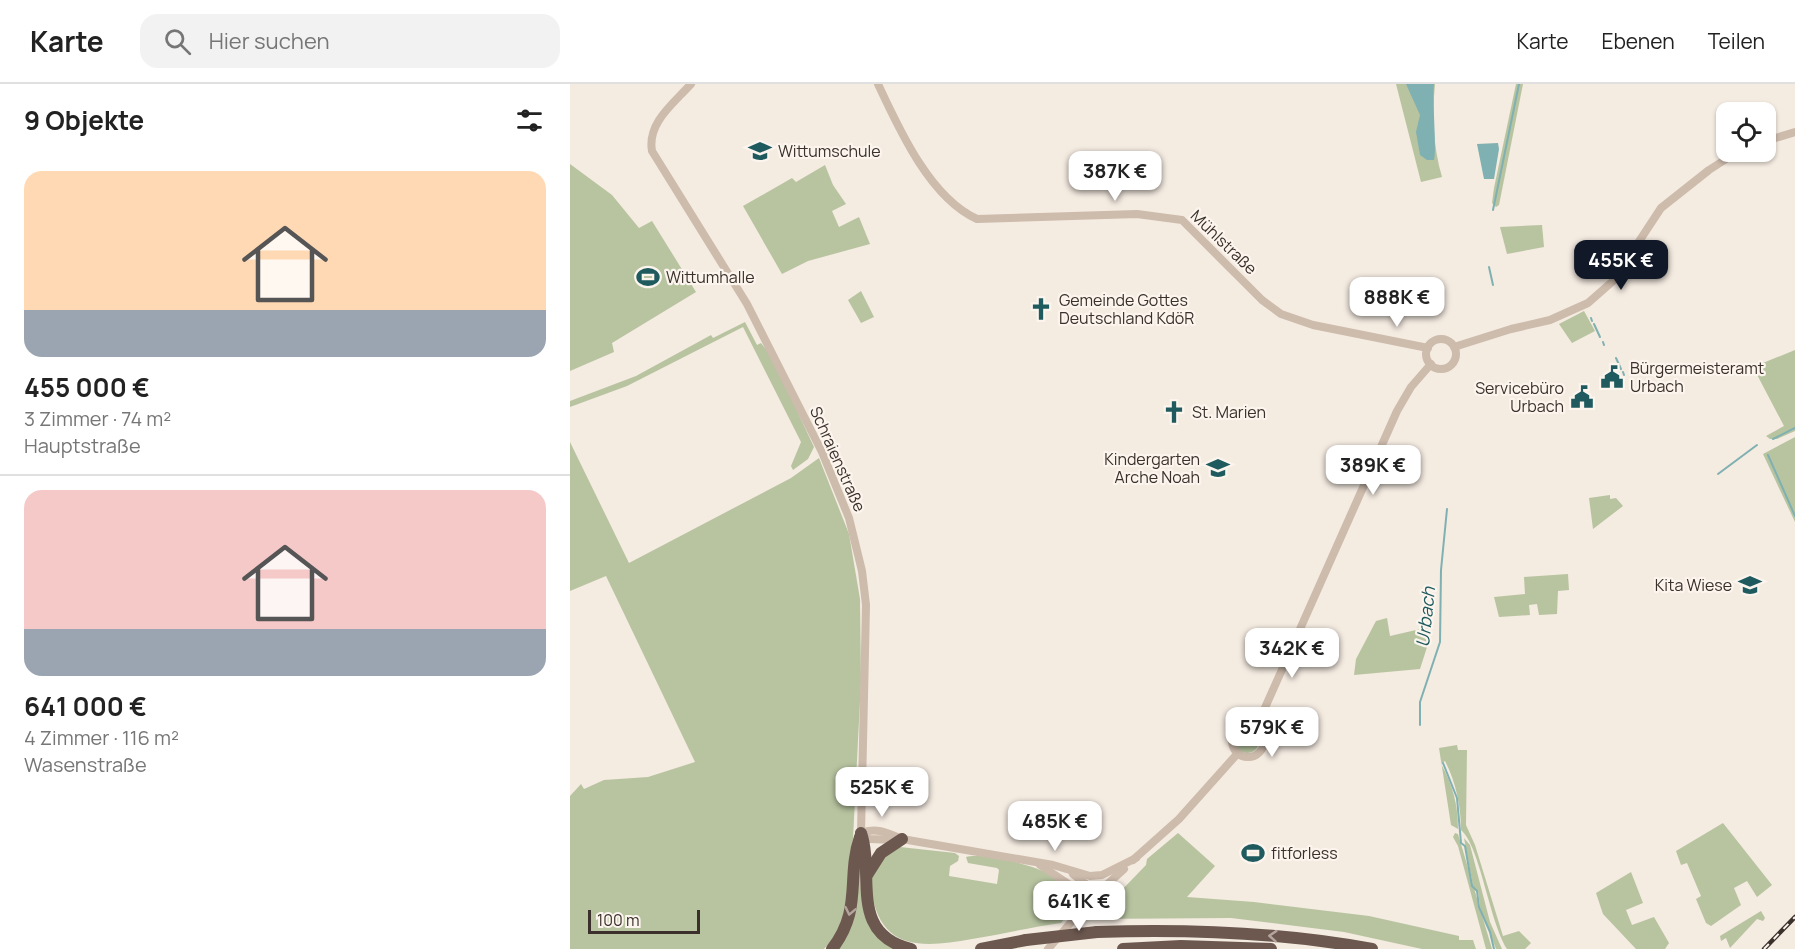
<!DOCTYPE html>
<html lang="de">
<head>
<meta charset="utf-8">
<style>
	:root { --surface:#fff; --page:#f2f2f2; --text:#222; --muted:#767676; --line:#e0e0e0; --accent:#111827 }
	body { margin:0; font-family:Manrope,sans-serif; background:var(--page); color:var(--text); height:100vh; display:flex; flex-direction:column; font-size:22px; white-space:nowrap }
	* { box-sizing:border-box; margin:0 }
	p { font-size:20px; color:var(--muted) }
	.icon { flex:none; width:33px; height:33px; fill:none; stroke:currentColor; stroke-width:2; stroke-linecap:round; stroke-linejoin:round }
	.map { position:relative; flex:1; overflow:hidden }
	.drawer { display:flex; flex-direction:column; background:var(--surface); width:570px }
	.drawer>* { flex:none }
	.buttons { position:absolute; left:1146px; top:18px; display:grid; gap:12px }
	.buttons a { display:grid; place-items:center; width:60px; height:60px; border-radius:12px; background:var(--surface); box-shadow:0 2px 4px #0004; font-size:30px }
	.scale { position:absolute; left:18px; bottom:15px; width:112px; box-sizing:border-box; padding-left:6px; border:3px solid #3b302b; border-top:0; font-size:16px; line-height:21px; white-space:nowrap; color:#3b302b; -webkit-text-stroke:4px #fbf5ee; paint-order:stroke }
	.price { position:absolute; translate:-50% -51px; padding:0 14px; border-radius:12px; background:#fff; color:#222; font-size:20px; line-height:39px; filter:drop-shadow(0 2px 3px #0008) }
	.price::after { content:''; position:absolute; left:50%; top:36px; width:18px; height:14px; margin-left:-9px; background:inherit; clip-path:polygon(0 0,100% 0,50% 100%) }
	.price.active { background:var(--accent); color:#fff }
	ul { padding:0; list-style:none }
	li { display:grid; align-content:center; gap:12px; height:318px; padding:0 24px }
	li+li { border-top:2px solid var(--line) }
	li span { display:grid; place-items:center; height:186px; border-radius:18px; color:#555 }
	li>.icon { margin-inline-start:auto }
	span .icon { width:108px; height:108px; fill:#fffc; stroke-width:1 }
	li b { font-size:26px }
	h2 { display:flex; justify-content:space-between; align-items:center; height:72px; padding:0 24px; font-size:26px }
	header { display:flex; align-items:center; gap:36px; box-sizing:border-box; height:84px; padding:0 30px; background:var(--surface); border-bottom:2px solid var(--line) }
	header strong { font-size:28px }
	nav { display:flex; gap:33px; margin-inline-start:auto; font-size:21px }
	.search { width:420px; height:54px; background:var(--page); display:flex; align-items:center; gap:15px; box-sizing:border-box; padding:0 21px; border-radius:18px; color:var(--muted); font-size:22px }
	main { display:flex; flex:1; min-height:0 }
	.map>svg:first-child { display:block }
	.green { fill:#b8c4a0 }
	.water { fill:#7fb0b2 }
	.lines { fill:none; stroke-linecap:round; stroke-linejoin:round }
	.stream { stroke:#7fb0b2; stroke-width:2 }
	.tertiary { stroke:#cdbbac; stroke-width:8 }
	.trunk { stroke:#6c584f; stroke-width:12 }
	.rail-casing { stroke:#3b302b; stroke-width:4.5 }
	.rail { stroke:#fbf5ee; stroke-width:2; stroke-dasharray:7; stroke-linecap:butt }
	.trunk-bridge { stroke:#6c584f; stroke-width:12 }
	.oneway { stroke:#b4a69e }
	.labels { text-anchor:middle; stroke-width:4.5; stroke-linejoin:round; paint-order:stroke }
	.poi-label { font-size:16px; fill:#3b302b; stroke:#fbf5ee; text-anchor:start }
	.street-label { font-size:16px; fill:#3b302b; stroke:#fbf5ee }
	.water-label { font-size:18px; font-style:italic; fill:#1f5a5e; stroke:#fbf5ee }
</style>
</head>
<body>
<header>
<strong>Karte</strong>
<div class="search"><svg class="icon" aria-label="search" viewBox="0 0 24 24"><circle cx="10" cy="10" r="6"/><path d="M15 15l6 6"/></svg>Hier suchen</div>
<nav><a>Karte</a><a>Ebenen</a><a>Teilen</a></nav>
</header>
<main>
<section class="drawer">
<h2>9 Objekte<svg class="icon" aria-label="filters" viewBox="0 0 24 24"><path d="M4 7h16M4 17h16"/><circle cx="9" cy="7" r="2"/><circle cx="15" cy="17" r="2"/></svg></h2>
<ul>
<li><span style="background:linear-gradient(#ffd9b3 75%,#9aa5b1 0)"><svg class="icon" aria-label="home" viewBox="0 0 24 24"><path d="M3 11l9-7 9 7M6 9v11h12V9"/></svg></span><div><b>455 000 €</b><p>3 Zimmer · 74 m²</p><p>Hauptstraße</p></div></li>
<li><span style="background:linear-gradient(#f6c9c9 75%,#9aa5b1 0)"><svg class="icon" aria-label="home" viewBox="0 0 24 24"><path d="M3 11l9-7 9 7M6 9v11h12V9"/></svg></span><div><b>641 000 €</b><p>4 Zimmer · 116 m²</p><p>Wasenstraße</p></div></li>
</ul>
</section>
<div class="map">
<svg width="1225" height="865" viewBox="0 0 1225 865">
	<rect width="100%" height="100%" fill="#f4ebe1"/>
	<g class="green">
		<path d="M826,0H865C862,31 863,62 872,93L851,98Z"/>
		<path d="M946,0H953L929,121L926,123L922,119L924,104Z"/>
		<path d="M0,80L42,111L69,144L82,137L126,208L42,259L44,268L0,287Z"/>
		<path d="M255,81L263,101L276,120L262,127L269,143L289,133L300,160L238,177L212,190L173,122L222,94L226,98Z"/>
		<path d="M972,141L974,163L937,170L930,143Z"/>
		<path d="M291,207L304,233L291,239L278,216Z"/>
		<path d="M1014,227L1025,247L1002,259L989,240Z"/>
		<path d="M175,238L187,261L191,259L202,273L244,363L238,375L223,386L221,382L231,358L173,243L57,302L0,323V317L66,292L141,251L143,254Z"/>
		<path d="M1225,266V347L1207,355H1200L1196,352L1214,342L1183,283Z"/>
		<path d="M1225,353V438L1193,370Z"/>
		<path d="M0,358L59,479L221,394L249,374L279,450L290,515L291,598L280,813L266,851L254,865H0V712L11,700L14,705L34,696L78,693L125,678L36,492L0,507Z"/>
		<path d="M1040,411V415L1046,414L1053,422L1023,445L1019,414Z"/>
		<path d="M998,490L999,506L988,507L987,530L969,531L967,520L959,521L960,531L929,533L924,513L955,510L954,493Z"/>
		<path d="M817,534L820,552L859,543L858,560L850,585L784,591L786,575L806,537Z"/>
		<circle cx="677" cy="657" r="12"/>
		<path d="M887,661L888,666H897L896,741L905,761L933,852L949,847L961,859L955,865H937C919,836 910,762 891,746C891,723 886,698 875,677L871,680C883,701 888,721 888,745L881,741L869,664Z"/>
		<path d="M1153,739L1202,801L1187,813L1177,797L1164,804L1171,821L1141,842L1136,839L1126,815L1131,812L1117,779L1111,781L1106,767Z"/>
		<path d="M608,749L645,782L617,813L684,818L799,832L889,852V856H903L906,865H852L774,848L661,834L519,835L526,823L538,812L548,810L576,781L577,775Z"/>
		<path d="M885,749L888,750L922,865H916L888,762L883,753Z"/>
		<path d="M894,754L900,761L920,838L932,865H926L910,823L908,807L903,802Z"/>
		<path d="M289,762L291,809L294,825L328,865H267Z"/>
		<path d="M330,763L385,769L389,772L388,777L380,782L379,792L427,800L429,786L427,784L398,779L396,773C416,767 500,788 505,811C507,822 496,832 491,839C462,843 433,850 402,855C348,865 309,865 301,804C298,785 314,770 330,763Z"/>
		<path d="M1061,788L1073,819L1056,826L1062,841L1084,833L1099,859L1095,865H1066L1033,830L1026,809Z"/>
		<path d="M1191,827L1195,834L1193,837L1187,835L1160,864L1156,854L1151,857L1150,852Z"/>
	</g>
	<g class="water">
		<path d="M836,0H864C862,16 867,67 864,76H857L850,71L846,48L850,31Z"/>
		<path d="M928,59L929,65L924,95H914L907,60Z"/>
	</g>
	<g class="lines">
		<g class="stream">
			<path d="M923,126L949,0"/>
			<path d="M919,183L923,201"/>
			<path d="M1021,234L1022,237"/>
			<path d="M1024,240L1030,253"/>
			<path d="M1033,258L1034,261"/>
			<path d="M1046,274L1051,285"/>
			<path d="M1053,288L1054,291"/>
			<path d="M1203,355L1225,344"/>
			<path d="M1198,371L1225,432"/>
			<path d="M1148,390L1187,361"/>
			<path d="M850,641V618L870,558L871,486L877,425"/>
			<path d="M873,679L887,714L891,759L895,762L902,802L907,807L909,823L920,848L924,865"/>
		</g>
		<g class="tertiary">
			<path d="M121,0C103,20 77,39 82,67L177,220L252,368L279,434L292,487L296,521L291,749"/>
			<path d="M308,0C329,45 360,114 407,135L567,130L612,136L692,216L711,230L743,241L858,264"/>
			<path d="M1196,57L1225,48"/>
			<circle cx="871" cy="270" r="15"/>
			<path d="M884,263L941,245L980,236L1018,219L1043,197L1091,124L1139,86L1167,68"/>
			<circle cx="678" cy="657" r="16"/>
			<path d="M686,644L827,327L841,303L861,280"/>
			<path d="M291,749C306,743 318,749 332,755L483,781L520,792L532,791L566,774"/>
			<path d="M292,749L299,755L327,756"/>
			<path d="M563,776L609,735L668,669"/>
			<path d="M470,781L521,815"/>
			<path d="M503,790L517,801L521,815"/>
			<path d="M478,865L521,815L554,785"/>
		</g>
		<g class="trunk">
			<path d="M291,749C305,791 278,850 341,865"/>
			<path d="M297,791L311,769L332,755"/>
			<path d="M527,848C619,845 711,848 802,865"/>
			<path d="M262,865C293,825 276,794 290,753"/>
			<path d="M411,865L456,856"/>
			<path d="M553,865L611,862L701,865"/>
		</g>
		<g class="rail-casing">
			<path id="rail" d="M1194,865L1225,833"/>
		</g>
		<use href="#rail" class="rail"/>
		<path class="trunk-bridge" d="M456,856L527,848"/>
	</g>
	<defs><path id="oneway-chevron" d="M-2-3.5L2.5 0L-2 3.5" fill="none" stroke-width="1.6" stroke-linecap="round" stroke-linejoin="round" transform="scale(1.5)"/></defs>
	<g class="oneway">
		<use href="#oneway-chevron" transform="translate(280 827) rotate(102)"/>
		<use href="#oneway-chevron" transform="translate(703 852) rotate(-176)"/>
	</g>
	<defs>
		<g id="school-bare" transform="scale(1.8)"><path d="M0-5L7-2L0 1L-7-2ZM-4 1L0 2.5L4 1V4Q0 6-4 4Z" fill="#1f5a5e" stroke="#fbf5ee" stroke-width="2.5" paint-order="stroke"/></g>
		<g id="stadium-bare" transform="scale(1.8)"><path d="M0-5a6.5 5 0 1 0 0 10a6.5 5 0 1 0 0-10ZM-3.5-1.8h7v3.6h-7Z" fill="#1f5a5e" stroke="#fbf5ee" stroke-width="2.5" paint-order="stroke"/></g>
		<g id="church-bare" transform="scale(1.8)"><path d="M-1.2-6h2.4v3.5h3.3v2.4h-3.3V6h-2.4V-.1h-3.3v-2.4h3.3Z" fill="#1f5a5e" stroke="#fbf5ee" stroke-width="2.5" paint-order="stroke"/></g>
		<g id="civic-bare" transform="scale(1.8)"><path d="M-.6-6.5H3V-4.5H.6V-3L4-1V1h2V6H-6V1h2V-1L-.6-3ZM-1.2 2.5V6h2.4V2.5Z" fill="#1f5a5e" stroke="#fbf5ee" stroke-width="2.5" paint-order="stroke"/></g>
	</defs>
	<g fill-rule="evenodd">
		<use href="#school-bare" x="190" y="67"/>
		<use href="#stadium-bare" x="78" y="193"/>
		<use href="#church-bare" x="471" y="225"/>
		<use href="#civic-bare" x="1042" y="293"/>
		<use href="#civic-bare" x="1012" y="313"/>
		<use href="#church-bare" x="604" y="328"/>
		<use href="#school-bare" x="648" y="384"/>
		<use href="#school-bare" x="1180" y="501"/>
		<use href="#stadium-bare" x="683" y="769"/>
	</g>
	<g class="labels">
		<g class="poi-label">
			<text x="208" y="73">Wittumschule</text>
			<text x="96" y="199">Wittumhalle</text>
			<text x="489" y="222">Gemeinde Gottes<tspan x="489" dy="18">Deutschland KdöR</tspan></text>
			<text x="1060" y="290">Bürgermeisteramt<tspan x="1060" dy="18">Urbach</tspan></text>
			<text x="994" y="310" text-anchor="end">Servicebüro<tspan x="994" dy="18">Urbach</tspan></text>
			<text x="622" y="334">St. Marien</text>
			<text x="630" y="381" text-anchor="end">Kindergarten<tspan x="630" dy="18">Arche Noah</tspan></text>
			<text x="1162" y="507" text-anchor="end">Kita Wiese</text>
			<text x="701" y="775">fitforless</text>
		</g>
		<g class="street-label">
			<text transform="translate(654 158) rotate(44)" y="6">Mühlstraße</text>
			<text transform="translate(268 375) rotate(66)" y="6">Schraienstraße</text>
		</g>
		<g class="water-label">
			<text transform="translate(856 533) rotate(-84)" y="6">Urbach</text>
		</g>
	</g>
</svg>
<div class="buttons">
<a><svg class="icon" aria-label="locate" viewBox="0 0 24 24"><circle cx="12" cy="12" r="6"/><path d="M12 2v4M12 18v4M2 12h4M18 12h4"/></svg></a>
</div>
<div class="scale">100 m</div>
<b class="price" style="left:545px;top:118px">387K €</b>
<b class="price active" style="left:1051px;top:207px">455K €</b>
<b class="price" style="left:827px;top:244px">888K €</b>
<b class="price" style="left:803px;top:412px">389K €</b>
<b class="price" style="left:722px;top:595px">342K €</b>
<b class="price" style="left:702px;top:674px">579K €</b>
<b class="price" style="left:312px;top:734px">525K €</b>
<b class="price" style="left:485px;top:768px">485K €</b>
<b class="price" style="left:509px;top:848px">641K €</b>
</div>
</main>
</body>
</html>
